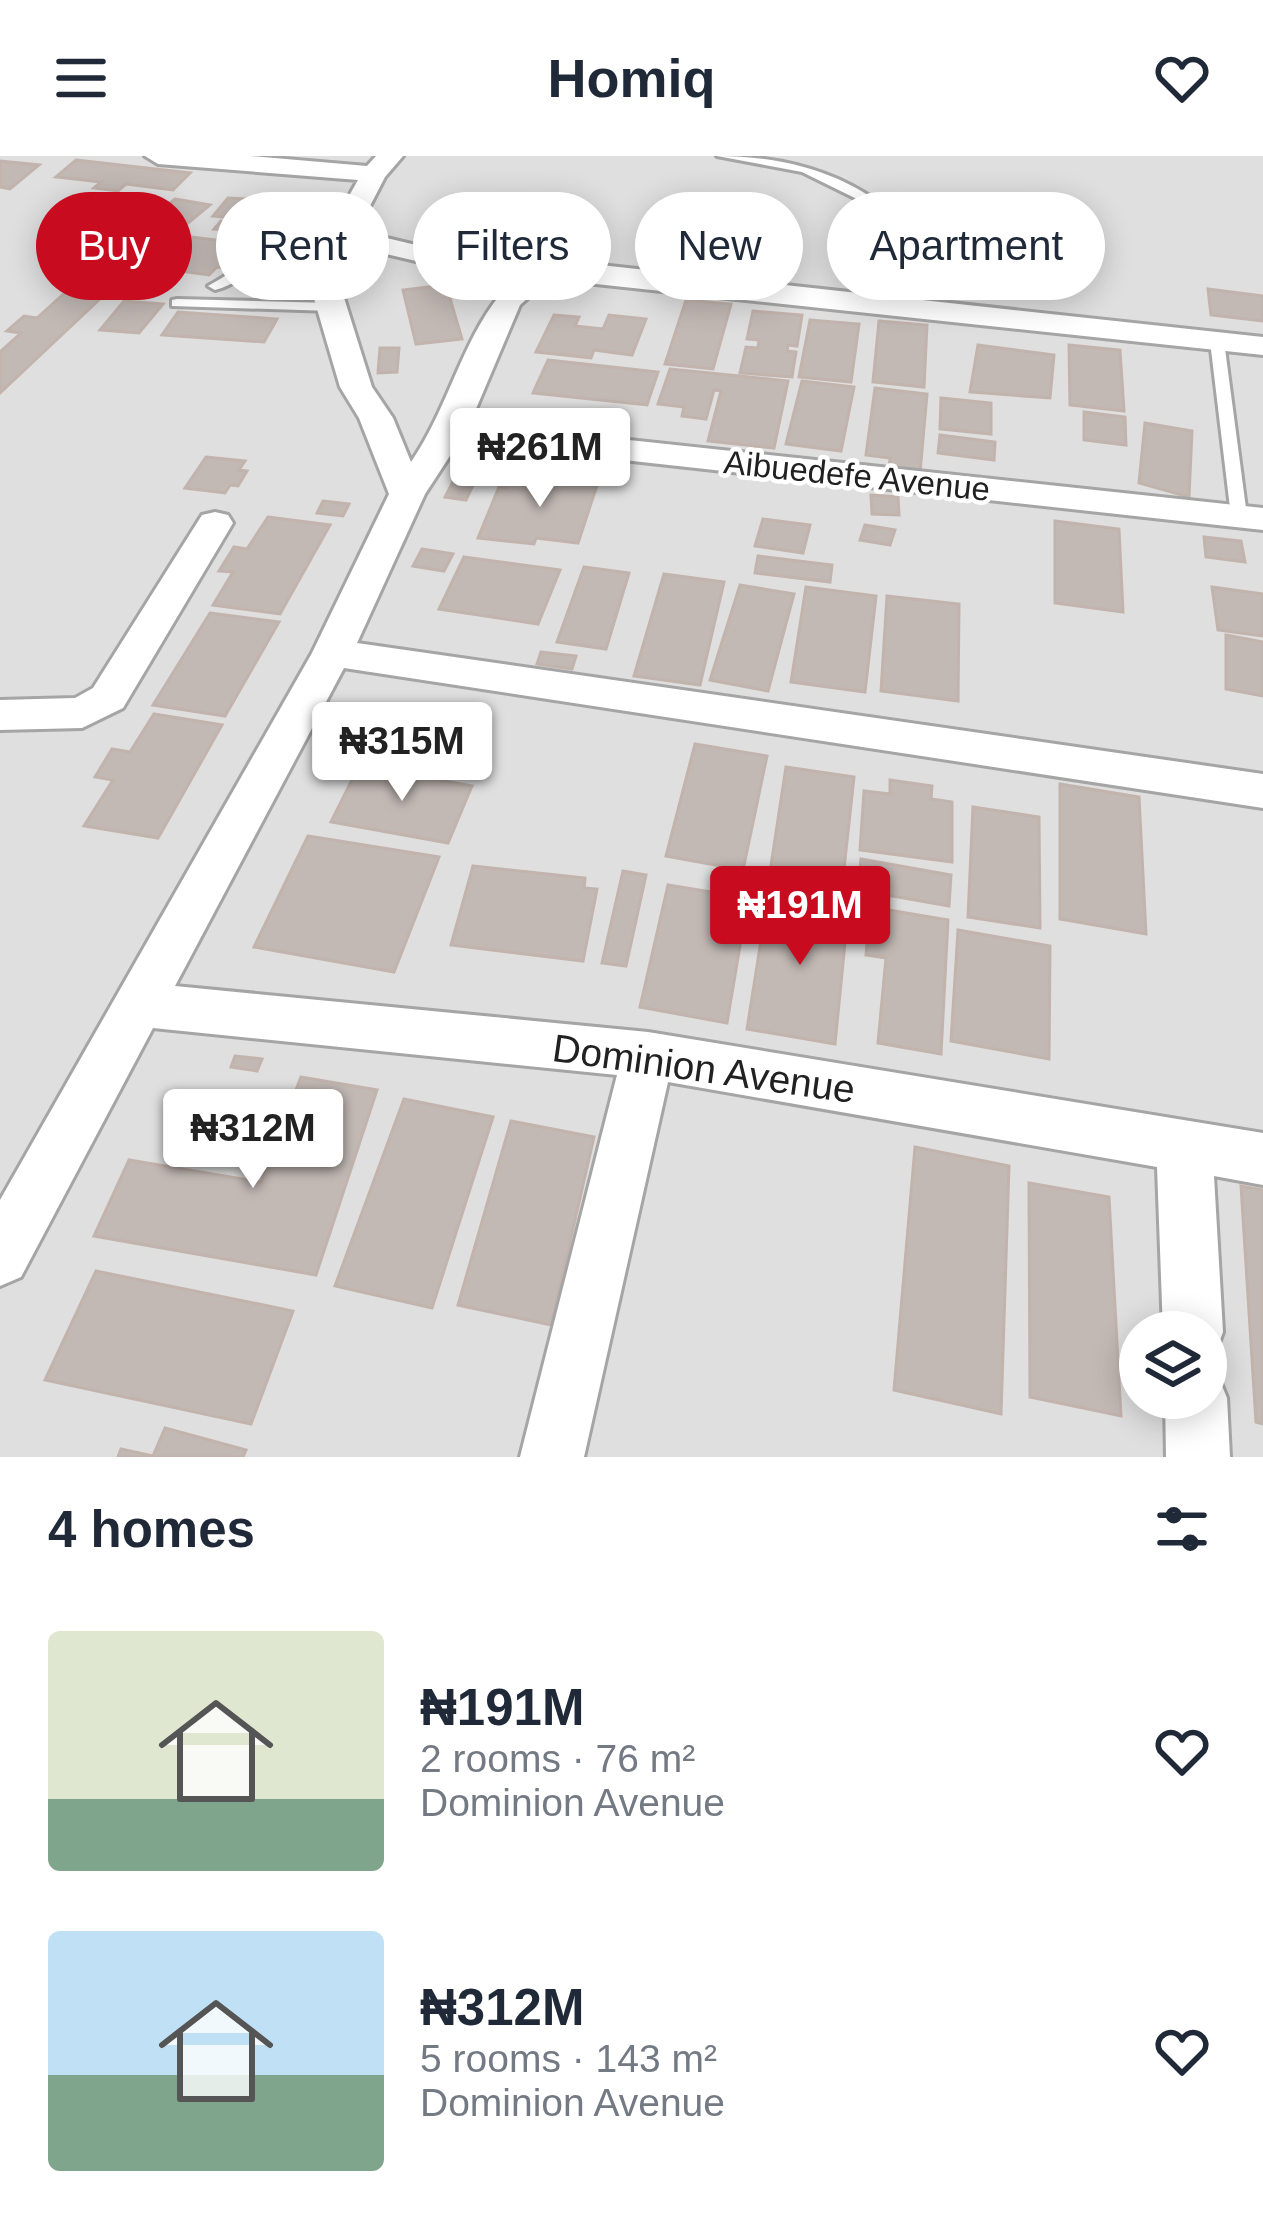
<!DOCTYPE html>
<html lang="en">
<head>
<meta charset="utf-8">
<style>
	:root { --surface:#fff; --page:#f6f6f7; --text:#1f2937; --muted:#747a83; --accent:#c80b1f }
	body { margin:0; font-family:Helvetica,sans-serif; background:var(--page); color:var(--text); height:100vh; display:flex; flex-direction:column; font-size:45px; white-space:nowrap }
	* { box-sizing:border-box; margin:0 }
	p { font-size:39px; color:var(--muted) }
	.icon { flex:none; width:66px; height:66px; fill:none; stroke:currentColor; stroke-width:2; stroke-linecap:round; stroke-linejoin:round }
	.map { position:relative; height:1301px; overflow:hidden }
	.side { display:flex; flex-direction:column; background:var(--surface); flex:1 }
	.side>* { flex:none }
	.guide { position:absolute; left:36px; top:36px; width:1191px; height:108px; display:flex; gap:24px }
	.controls { position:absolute; left:1119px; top:1155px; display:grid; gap:24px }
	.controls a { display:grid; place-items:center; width:108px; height:108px; border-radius:50%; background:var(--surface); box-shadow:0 6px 30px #0003; font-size:60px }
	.price { position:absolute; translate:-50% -102px; padding:0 27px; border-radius:12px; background:#fff; color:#222; font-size:39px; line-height:78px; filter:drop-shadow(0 3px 6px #0008) }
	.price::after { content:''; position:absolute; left:50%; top:72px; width:36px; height:27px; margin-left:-18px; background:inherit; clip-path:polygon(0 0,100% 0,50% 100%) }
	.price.on { background:var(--accent); color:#fff }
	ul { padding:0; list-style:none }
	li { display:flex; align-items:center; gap:36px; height:300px; padding:0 48px }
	li span { display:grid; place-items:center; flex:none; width:336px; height:240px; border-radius:12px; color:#555 }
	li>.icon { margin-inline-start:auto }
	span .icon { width:144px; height:144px; fill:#fffc; stroke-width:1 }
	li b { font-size:51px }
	h2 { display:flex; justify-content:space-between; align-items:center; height:144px; padding:0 48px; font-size:51px }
	.tag { padding:0 42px; border-radius:54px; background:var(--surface); box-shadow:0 6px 30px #0003; font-size:42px; line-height:108px }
	.tag.on { background:var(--accent); color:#fff }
	header { display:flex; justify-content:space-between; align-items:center; height:156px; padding:0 48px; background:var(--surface); font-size:54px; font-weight:600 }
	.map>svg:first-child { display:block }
	.residential { fill:#dfdfdf; fill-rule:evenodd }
	.building { fill:#c2b9b5; stroke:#c2b3ac; stroke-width:3 }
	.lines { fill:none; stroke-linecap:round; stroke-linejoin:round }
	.service-casing { stroke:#a5a5a5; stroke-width:6 }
	.minor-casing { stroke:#a5a5a5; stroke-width:6 }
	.service { fill:#fff; fill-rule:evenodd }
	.minor { fill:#fff; fill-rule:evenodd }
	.labels { text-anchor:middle; stroke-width:9; stroke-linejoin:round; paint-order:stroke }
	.far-street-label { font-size:33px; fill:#212121; stroke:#fff }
	.street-label { font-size:39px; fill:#212121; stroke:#fff }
</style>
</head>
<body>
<header><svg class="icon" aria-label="menu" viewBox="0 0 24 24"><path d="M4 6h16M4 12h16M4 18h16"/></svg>Homiq<svg class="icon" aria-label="heart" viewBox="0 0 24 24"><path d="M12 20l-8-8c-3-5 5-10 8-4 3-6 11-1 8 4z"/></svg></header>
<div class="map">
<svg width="1263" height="1301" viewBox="0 0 1263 1301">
	<rect width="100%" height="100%" fill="#f1ede9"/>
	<path class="residential" d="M0,0H1263V1301H0ZM1140,1176H1206V1242H1140Z"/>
	<g class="building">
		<path d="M76,4L190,17L173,34L126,28L118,35L94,32L101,26L56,21Z"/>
		<path d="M0,5L39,9L10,33L0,31Z"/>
		<path d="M228,42L303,46L323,50L309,69L213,60Z"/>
		<path d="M175,43L210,49L138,108L102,102L129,80L118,78L135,65L145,67Z"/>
		<path d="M221,65L287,70L281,79L214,73Z"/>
		<path d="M191,81L241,87L235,93L250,95L233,113L217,111L209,119L158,112Z"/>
		<path d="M446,129L462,183L416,188L403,134Z"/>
		<path d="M1208,133L1263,140V165L1211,159Z"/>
		<path d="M68,134L104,139L0,237V196L21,177L7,175L24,160L37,162Z"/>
		<path d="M686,144L731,148L713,213L665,208Z"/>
		<path d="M124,145L163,148L139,177L100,174Z"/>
		<path d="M753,155L802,159L797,190L788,189L787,195L796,196L792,221L740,217L746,191L758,192L759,184L747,183Z"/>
		<path d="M178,156L277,163L264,186L162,179Z"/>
		<path d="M554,159L579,161L575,170L603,173L609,159L646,163L632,199L594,194L591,202L536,196Z"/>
		<path d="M810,164L859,168L851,226L799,221Z"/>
		<path d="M879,165L927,169L924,231L873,226Z"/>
		<path d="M978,189L1054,199L1050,242L970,236Z"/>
		<path d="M1069,189L1120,194L1124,255L1070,249Z"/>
		<path d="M380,192H399L397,216L378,217Z"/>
		<path d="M548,204L658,216L647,249L533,237Z"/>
		<path d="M670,213L788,225L774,292L708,285L721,235L714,234L706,263L682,260L684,251L658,248Z"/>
		<path d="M802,225L854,231L841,295L786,288Z"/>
		<path d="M875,232L927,238L920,317L889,313L890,302L866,299Z"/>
		<path d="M941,242L991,247V278L940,273Z"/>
		<path d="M1084,256L1125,261L1126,289L1084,284Z"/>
		<path d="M1145,267L1192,275L1189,341L1139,327Z"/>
		<path d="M940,279L995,286L994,304L938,297Z"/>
		<path d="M465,296L497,302L486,321L453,316Z"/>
		<path d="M206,301L245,305L239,314L247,315L238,330L230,329L225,337L185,332Z"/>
		<path d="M558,319L599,323L578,387L536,382L534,388L478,382L499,331L507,332L511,321L555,326Z"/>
		<path d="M455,322L475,325L466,344L445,341Z"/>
		<path d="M871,339L898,341L899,359L872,358Z"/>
		<path d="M323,345L349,348L343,360L317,357Z"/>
		<path d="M268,361L330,369L280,458L213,449L233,416L219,415L234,391L247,393Z"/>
		<path d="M763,363L810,369L803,397L755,390Z"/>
		<path d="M1055,365L1119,373L1123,456L1055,447Z"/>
		<path d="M865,369L895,374L890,389L860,384Z"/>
		<path d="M1204,381L1241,385L1245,406L1206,401Z"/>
		<path d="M422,393L453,398L444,415L413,410Z"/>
		<path d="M758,400L832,409L830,426L755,417Z"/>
		<path d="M464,401L560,414L538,468L439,453Z"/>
		<path d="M584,411L629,417L606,493L557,486Z"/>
		<path d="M664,418L724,426L700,529L634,520Z"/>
		<path d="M740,429L794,438L768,535L710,524Z"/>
		<path d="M806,431L876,440L865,536L791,526Z"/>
		<path d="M1212,431L1263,438V480L1218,474Z"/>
		<path d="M887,440L959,448L958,545L881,535Z"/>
		<path d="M210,457L279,466L225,560L153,549Z"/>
		<path d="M1226,479L1263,486V540L1226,533Z"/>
		<path d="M541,496L576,500L572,513L537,508Z"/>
		<path d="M154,558L222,569L158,682L84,670L113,624L95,621L112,593L130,596Z"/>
		<path d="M695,588L767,600L743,714L666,700Z"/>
		<path d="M359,610L472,630L448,687L331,666Z"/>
		<path d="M786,611L854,621L841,740L768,729Z"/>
		<path d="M890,624L932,630L931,643L952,646V706L860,694L864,635L890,638Z"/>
		<path d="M1060,628L1139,641L1146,778L1060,763Z"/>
		<path d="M973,651L1039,661L1040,772L968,761Z"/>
		<path d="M308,680L439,701L394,816L254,791Z"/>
		<path d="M861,703L951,719L949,750L858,734Z"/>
		<path d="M473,710L585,722L584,732L597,733L583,805L451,789Z"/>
		<path d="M623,715L646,719L626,810L602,807Z"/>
		<path d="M668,729L748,742L727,867L640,851Z"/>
		<path d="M776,735L849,746L835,888L747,873L765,759L773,761Z"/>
		<path d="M877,752L948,764L941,898L878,887L886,802L866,799L869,765L876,766Z"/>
		<path d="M958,774L1050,790L1049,903L951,885Z"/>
		<path d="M235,900L262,903L257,915L231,911Z"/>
		<path d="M301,921L377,934L316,1119L94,1080L129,1004L261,1026Z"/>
		<path d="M404,943L493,961L432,1152L335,1130Z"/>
		<path d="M511,965L594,981L551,1169L458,1149Z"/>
		<path d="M915,991L1009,1010L1001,1258L894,1234Z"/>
		<path d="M1029,1027L1109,1041L1121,1260L1030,1241Z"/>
		<path d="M1241,1030L1263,1034V1268L1256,1266Z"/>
		<path d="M96,1115L293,1155L251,1268L45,1224Z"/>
		<path d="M165,1272L246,1294L243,1301H118L121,1293L153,1300Z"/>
	</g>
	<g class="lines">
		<g class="service-casing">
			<g id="service">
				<path d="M717,0C774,0 830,12 877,45L867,48L802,16Z"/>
				<path d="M273,93H304L340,102L333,106C315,103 293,96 274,101C251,107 242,128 215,134L208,130C230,119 249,100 273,93Z"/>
				<path d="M177,143L332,147L339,151L332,155L172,150V144Z"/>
				<path d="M1217,181L1224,185L1247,360L1239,365L1231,360L1210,185Z"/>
			</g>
		</g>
		<g class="minor-casing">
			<g id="minor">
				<path d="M145,0H250L367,10L376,0H403L385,21L357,75L416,89L1263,181V199L549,123L520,149L470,267L1263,352V374L459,286L425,338L357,487L1263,618V652L344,512L175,830L648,876L1263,977V1029L1214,1020L1223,1176L1215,1198L1206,1201V1176H1163L1157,1011L668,926L584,1301H520L617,919L153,872L21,1121L0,1130V1044L312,497L389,338L359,262L340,231L310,129L327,79L358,24L158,8ZM352,90L416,105L519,119C465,166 452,248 411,306L393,262L372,231L340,129Z"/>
				<path d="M215,356L228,359L233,367L123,552L82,572L0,574V544L75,542L93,532L202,359Z"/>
				<path d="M1206,1215L1218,1220L1227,1242L1230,1301H1166L1165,1242H1206Z"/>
			</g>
		</g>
		<use href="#service" class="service"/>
		<use href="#minor" class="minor"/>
	</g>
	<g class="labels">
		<g class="far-street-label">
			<text transform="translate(857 319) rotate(6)" y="12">Aibuedefe Avenue</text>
		</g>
		<g class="street-label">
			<text transform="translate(704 912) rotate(8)" y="14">Dominion Avenue</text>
		</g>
	</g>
</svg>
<div class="controls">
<a><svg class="icon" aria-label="layers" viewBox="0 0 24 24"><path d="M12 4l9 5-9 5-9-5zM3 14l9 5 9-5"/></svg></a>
</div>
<b class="price" style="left:540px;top:354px">₦261M</b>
<b class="price" style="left:402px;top:648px">₦315M</b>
<b class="price on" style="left:800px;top:812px">₦191M</b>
<b class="price" style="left:253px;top:1035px">₦312M</b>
<div class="guide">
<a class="tag on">Buy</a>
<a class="tag">Rent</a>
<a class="tag">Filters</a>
<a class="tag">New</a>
<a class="tag">Apartment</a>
</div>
</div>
<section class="side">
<h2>4 homes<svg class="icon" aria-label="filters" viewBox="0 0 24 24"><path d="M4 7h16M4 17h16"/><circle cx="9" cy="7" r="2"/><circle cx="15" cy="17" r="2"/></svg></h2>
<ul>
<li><span style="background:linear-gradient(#dfe7d0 70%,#7fa58c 0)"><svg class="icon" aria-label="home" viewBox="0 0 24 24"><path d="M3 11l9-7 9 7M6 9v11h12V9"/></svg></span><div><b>₦191M</b><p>2 rooms · 76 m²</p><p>Dominion Avenue</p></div><svg class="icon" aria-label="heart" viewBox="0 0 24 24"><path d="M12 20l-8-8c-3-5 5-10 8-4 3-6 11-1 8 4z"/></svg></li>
<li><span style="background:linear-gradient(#bfe0f5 60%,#7fa58c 0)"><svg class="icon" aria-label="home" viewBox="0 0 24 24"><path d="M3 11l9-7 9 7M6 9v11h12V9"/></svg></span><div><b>₦312M</b><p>5 rooms · 143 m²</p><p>Dominion Avenue</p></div><svg class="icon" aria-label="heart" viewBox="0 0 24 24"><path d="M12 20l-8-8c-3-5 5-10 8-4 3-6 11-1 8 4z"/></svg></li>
</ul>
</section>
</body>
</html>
